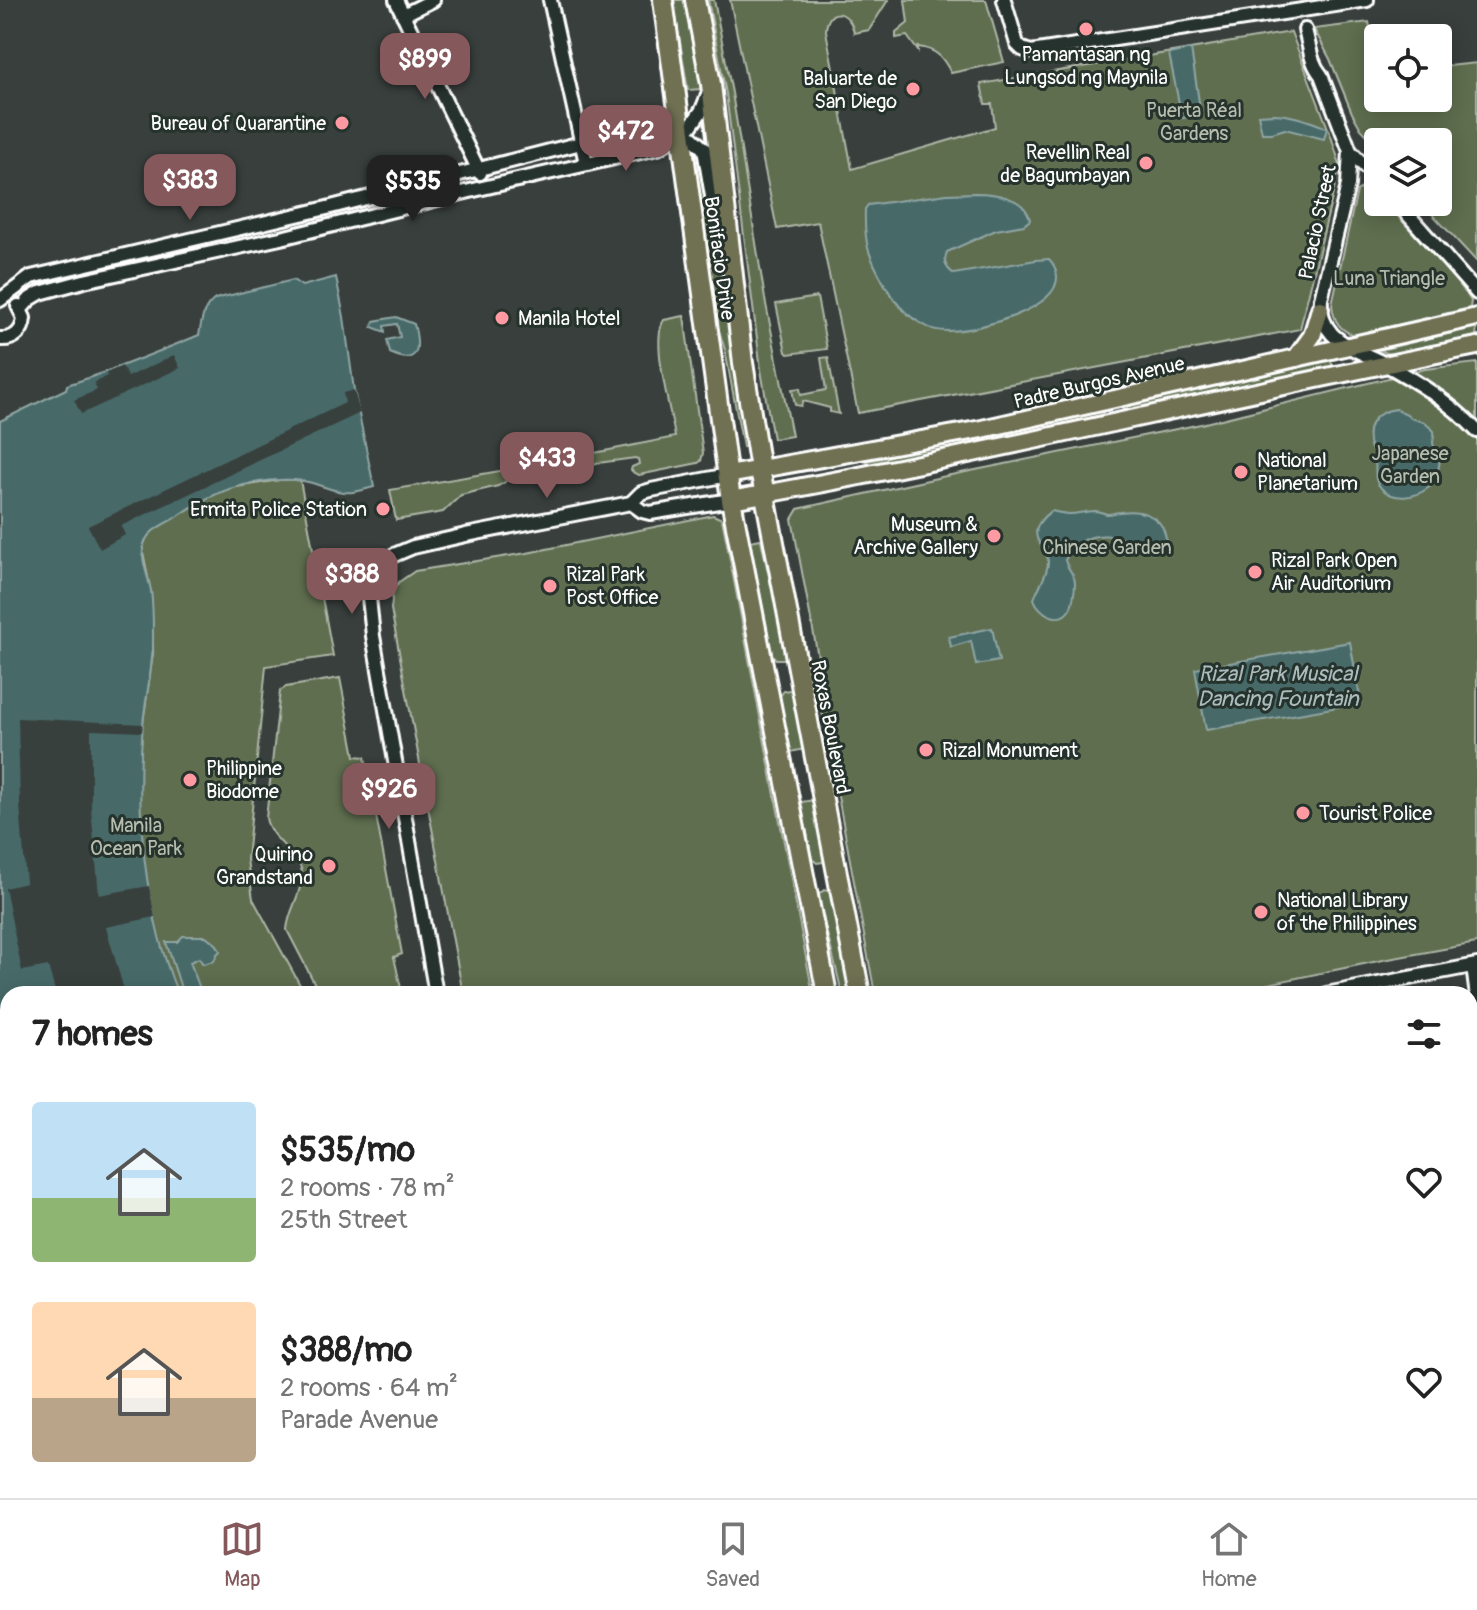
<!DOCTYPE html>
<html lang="en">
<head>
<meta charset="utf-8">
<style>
	:root { --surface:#fff; --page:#f2f2f2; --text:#222; --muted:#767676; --line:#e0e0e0; --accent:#85585c }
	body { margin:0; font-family:Pangolin,sans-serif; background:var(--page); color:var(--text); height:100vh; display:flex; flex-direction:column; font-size:30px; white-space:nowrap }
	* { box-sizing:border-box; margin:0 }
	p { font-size:26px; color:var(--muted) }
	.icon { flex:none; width:44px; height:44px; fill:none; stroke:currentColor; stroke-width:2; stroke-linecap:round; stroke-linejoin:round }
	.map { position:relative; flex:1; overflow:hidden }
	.details { position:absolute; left:0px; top:986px; width:1478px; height:512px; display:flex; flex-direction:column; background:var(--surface); border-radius:24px 24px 0 0; box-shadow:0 4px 20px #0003 }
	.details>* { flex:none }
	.controls { position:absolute; left:1364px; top:24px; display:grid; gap:16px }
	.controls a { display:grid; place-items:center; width:88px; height:88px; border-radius:8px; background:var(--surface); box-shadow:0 4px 20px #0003; font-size:40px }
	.price { position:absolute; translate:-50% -68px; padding:0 18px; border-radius:16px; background:var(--accent); color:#fff; font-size:26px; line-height:52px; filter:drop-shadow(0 2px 4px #0008) }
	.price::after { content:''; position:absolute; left:50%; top:48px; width:24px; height:18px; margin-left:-12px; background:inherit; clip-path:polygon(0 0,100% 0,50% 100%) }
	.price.active { background:#222; color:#fff }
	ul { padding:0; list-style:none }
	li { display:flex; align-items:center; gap:24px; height:200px; padding:0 32px }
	li span { display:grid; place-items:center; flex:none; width:224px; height:160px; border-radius:8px; color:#555 }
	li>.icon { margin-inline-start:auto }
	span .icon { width:96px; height:96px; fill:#fffc; stroke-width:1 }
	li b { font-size:34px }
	h2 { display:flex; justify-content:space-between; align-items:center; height:96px; padding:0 32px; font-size:34px }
	.tabs { display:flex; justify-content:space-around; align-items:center; height:112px; border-top:2px solid var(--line); background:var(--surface); font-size:22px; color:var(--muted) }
	.tabs a { display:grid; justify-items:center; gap:4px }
	.tabs .active { color:var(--accent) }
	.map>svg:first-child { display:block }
	.green { fill:#5f6e50; stroke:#afb6a8; stroke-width:2 }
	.water { fill:#466a69; stroke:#90a6a5; stroke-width:2 }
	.pier { fill:#383f3c }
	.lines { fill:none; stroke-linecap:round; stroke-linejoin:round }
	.minor-casing { stroke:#fff; stroke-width:18 }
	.major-casing { stroke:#fff; stroke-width:22 }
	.highway-casing { stroke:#fff; stroke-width:24 }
	.minor { stroke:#26332d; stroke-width:12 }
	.major { stroke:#706f52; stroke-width:16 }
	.highway { stroke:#706f52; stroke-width:18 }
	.poi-dot { fill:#ff9aa2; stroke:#26332d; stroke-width:3 }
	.labels { text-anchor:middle; stroke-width:6; stroke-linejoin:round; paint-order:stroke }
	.poi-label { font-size:20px; fill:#fff; stroke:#26332d; text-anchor:start }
	.park-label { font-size:20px; fill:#b7beb0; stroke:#26332d }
	.street-label { font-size:20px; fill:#fff; stroke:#26332d }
	.water-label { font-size:22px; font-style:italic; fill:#acbcbc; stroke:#26332d }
</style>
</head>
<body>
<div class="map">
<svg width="1477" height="1498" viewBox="0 0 1477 1498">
	<rect width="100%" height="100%" fill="#383f3c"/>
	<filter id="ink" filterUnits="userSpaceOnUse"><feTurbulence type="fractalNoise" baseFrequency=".0125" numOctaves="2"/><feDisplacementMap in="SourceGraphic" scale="16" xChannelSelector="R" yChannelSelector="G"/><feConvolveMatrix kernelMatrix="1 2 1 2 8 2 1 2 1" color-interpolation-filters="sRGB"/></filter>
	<g filter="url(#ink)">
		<g class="green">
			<path d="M673,0H685L701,89L688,90Z"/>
			<path d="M708,0H714L732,93L765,299L792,436L773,439L761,370L726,94Z"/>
			<path d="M730,0H888L869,30L854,33C850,9 827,6 826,31L852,169L995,127L992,104H985L981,84L1291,32L1331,136L1340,165L1300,329L858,413L818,222L777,229Z"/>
			<path d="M905,0H986L1004,62L951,73C943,57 936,49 918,47V51L907,36L896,38V33L908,23Z"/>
			<path d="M1369,22L1378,69V98H1438V67L1477,63V262L1421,202H1438V142H1378V152L1371,139L1361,129L1352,113L1330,59L1314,29Z"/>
			<path d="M702,165L712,235L719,265L725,299L737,396L747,446L743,447L725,350L712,308L696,166Z"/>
			<path d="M1365,186C1370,186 1374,191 1378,195V202H1385L1459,283L1471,301L1470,308L1355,335C1339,331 1333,320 1332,304L1357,191Z"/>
			<path d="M817,297L827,349L788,354L786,352L776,304Z"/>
			<path d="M684,316L703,453L701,461L698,463L639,475L634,473L631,470L632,467L639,464L638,459L635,458L576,466L574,457L675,437C671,411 650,340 664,320Z"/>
			<path d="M1477,327L1476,336L1391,355L1380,350Z"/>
			<path d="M828,357L839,414L830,412V408L803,401L801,406L795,405L792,389L800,388L801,395L826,390L821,358Z"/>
			<path d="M1330,360L1334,368L1122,413L1121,412L1124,407Z"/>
			<path d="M1477,363V943L1383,960L1220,994H875L820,700L825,694L792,519L798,509L946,476L1201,424L1425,369Z"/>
			<path d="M1104,409L1102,415L945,451L868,466L867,461L888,457L902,451Z"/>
			<path d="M505,470L508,477L505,482L498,486L461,495L443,512L396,520L390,490Z"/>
			<path d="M280,480H300L333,656L266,666L247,860L253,899L305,994H56L143,723L153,654V636L151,592L143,552L144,544L147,537L152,531L209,497L230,488Z"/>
			<path d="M713,515L722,519L727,544L813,994H463L391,609L393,591L399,582L415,571L527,553Z"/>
			<path d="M761,539C768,578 780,615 787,654L784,659H776L772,655L750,541Z"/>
			<path d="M340,678L355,756L365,757L402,954L394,957L402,993L397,994H320L287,930C288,911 302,894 302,875C302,853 270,842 266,818L280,691L286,687Z"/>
			<path d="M789,690L794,693L805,749L790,752L780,696L784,691Z"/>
			<path d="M815,800L826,858L823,862L817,863L812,859L801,802Z"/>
			<path d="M825,890L832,893L851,994H842C835,961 825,929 818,896L821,892Z"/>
		</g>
		<g class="water">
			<path d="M1191,49L1201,115L1182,118L1169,54Z"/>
			<path d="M1275,114C1294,115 1310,121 1327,128L1324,139L1285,129L1272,133H1262L1258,115Z"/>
			<path d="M975,193C994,193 1026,197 1030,220L1024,225L996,230L947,252C943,262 945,267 954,274L1036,260L1049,259C1054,264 1056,268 1057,276C1059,310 975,331 948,331C940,331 930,329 924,325C908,317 894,301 885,285C868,255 864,244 865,209L868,205L947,194Z"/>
			<path d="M336,277L344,317L354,390L374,487C365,489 353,494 344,492C331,491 317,483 303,481C273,477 235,484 208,498C197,503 187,510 177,517C168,522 158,526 151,533C134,548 148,573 151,591C153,605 153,619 153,633C154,664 146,694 143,724C135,813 144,911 178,994H8V1490H562L563,1498H0V421L66,389L67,385C112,371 155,353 199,335C202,320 202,309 215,299L293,280L302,286Z"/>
			<path d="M396,317L414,324C420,347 420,367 390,353L387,340L400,337L397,324L384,326L385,332L372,327L374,321Z"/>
			<path d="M1396,409L1407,414L1411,418L1424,422L1434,431C1435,435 1433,439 1433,443C1434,453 1442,450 1439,466C1437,473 1435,484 1428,488C1415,498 1395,501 1382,489C1372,479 1377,472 1375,460C1375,454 1370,449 1369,442C1366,422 1378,411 1396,409Z"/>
			<path d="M1052,511C1074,517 1076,512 1095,511C1099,511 1103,513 1107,514C1113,514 1115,512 1120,512C1138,509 1160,514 1165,534C1168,544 1163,550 1154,553C1123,535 1086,522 1065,560C1067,569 1075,574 1075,583C1075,589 1073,604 1070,609C1060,626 1039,613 1034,599C1038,587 1048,575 1048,562C1048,551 1040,547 1037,538C1033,527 1044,515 1052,511Z"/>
			<path d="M992,628L999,661L976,665L971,641L951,647L949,637Z"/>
			<path d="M1350,642L1361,703L1206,730L1195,669Z"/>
			<path d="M183,936H206L217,945L220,951L217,954L214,961L203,964L199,958L190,962L202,994H183L166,942H177Z"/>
		</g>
		<g class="pier">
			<path d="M174,355L180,368L81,414L74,400L97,390L94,383L107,376L106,373L122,366L128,377Z"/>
			<path d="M354,390L360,413L121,526L125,535L100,549L88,526L345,403L343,393Z"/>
			<path d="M18,718L143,724L142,732L91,730V808L99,895L149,886L155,917L106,927L125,994H56L48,966L22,971L5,888L26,883L20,805Z"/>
		</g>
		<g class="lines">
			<g class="minor-casing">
				<g id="minor">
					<path d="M396,0L480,173"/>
					<path d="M550,0L586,163"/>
					<path d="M1004,0L1017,44L1022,49L1031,52L1367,0"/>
					<path d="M403,15L433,0"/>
					<path d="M1305,30C1310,47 1310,62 1321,75L1350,151L1378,180"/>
					<path d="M1350,151L1348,185L1321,299C1320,312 1323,324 1332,334C1345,347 1365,354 1381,362C1416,381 1449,401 1477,431"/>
					<path d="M1397,202L1477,293"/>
					<path d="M0,300L31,277L327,208L581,143L653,128L691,137L704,149L719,237L726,252"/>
					<path d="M21,309L30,299L40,293L84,281L285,237L478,189L658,148L690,127L702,110L710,90"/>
					<path d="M0,339C14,340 23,332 24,318L18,306"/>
					<path d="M631,503L642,511L650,513L731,500"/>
					<path d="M1473,966L1477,997"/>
					<path d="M436,994L373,636L368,588L372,574L384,561L394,555L413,547L466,535L631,503L641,493L651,490L728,475"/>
					<path d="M1326,994L1477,965"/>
					<path d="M1470,1333L1477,1332"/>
					<path d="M1470,1489L1472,1498"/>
					<path d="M985,1490L986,1498"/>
					<path d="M1043,1490L1044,1498"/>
					<path d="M1133,1490V1498"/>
				</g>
			</g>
			<g class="major-casing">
				<g id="major">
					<path d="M1296,358L1312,336L1320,309"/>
					<path d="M728,475L982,429L1477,317"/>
					<path d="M731,500C981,456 1228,395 1477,346"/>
					<path d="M1470,1179L1477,1178"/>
					<path d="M1470,1190L1477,1189"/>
					<path d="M1180,1490L1181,1498"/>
					<path d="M1353,1490V1498"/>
				</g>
			</g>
			<g class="highway-casing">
				<g id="highway">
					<path d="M663,0L731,500L827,994"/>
					<path d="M695,0L711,84L743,363L760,469L860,994"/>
					<path d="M924,1490L926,1498"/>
					<path d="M948,1490L949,1498"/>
				</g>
			</g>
			<use href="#minor" class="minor"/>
			<use href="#major" class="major"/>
			<use href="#highway" class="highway"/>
		</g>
	</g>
	<g class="poi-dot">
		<circle cx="1086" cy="29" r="8"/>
		<circle cx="913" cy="89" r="8"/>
		<circle cx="342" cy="123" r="8"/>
		<circle cx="1146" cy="163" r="8"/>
		<circle cx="502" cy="318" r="8"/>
		<circle cx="1241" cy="472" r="8"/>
		<circle cx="383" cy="509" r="8"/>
		<circle cx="994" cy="536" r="8"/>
		<circle cx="1255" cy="572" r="8"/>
		<circle cx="550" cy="586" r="8"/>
		<circle cx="926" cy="750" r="8"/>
		<circle cx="190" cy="780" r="8"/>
		<circle cx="1303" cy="813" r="8"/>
		<circle cx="329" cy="866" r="8"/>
		<circle cx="1261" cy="912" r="8"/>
	</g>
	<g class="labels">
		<g class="poi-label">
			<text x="1086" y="61" text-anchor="middle">Pamantasan ng<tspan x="1086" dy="23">Lungsod ng Maynila</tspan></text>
			<text x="897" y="85" text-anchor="end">Baluarte de<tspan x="897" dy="23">San Diego</tspan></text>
			<text x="326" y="130" text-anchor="end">Bureau of Quarantine</text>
			<text x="1130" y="159" text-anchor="end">Revellin Real<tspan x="1130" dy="23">de Bagumbayan</tspan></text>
			<text x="518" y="325">Manila Hotel</text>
			<text x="1257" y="467">National<tspan x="1257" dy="23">Planetarium</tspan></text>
			<text x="367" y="516" text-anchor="end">Ermita Police Station</text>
			<text x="978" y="531" text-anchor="end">Museum &amp;<tspan x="978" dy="23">Archive Gallery</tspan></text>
			<text x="1271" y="567">Rizal Park Open<tspan x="1271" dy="23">Air Auditorium</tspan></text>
			<text x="566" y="581">Rizal Park<tspan x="566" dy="23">Post Office</tspan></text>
			<text x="942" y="757">Rizal Monument</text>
			<text x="206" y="775">Philippine<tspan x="206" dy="23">Biodome</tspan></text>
			<text x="1319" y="820">Tourist Police</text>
			<text x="313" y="861" text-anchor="end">Quirino<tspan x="313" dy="23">Grandstand</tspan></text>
			<text x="1277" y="907">National Library<tspan x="1277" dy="23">of the Philippines</tspan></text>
		</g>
		<g class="park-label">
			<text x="1194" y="117">Puerta Réal<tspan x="1194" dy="23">Gardens</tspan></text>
			<text x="1389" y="285">Luna Triangle</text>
			<text x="1410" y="460">Japanese<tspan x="1410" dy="23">Garden</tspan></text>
			<text x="1107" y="554">Chinese Garden</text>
			<text x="136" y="832">Manila<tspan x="136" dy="23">Ocean Park</tspan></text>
		</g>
		<g class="street-label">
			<text transform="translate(1317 222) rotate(-78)" y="7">Palacio Street</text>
			<text transform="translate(720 258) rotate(82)" y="7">Bonifacio Drive</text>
			<text transform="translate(1099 382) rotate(-13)" y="7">Padre Burgos Avenue</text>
			<text transform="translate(831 727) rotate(79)" y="7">Roxas Boulevard</text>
		</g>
		<g class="water-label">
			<text x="1278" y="681">Rizal Park Musical<tspan x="1278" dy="25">Dancing Fountain</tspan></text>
		</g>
	</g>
</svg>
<div class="controls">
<a><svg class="icon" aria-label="locate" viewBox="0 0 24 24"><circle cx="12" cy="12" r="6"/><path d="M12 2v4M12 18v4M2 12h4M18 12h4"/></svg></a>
<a><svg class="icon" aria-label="layers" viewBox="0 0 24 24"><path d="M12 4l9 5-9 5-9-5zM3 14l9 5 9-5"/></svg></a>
</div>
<b class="price" style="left:425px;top:101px">$899</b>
<b class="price" style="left:626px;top:173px">$472</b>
<b class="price" style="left:190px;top:222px">$383</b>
<b class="price active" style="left:413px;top:223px">$535</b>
<b class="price" style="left:547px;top:500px">$433</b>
<b class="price" style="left:352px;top:616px">$388</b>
<b class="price" style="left:389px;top:831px">$926</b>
<section class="details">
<h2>7 homes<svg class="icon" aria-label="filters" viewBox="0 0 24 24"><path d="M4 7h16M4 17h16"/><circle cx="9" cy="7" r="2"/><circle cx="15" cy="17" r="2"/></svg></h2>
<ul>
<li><span style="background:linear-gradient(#bfe0f5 60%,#8fb573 0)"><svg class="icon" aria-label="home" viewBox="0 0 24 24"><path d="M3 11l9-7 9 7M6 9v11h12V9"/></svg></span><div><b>$535/mo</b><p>2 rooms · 78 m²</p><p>25th Street</p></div><svg class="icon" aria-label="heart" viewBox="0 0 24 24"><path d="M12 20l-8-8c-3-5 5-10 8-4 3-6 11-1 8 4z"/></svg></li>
<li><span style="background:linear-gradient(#ffd9b3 60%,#b9a48a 0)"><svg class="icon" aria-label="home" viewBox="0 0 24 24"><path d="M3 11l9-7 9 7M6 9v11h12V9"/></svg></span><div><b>$388/mo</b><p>2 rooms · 64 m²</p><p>Parade Avenue</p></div><svg class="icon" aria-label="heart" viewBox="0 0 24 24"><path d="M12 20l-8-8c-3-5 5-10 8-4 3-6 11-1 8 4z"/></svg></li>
</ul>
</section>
</div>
<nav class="tabs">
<a class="active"><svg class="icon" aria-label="map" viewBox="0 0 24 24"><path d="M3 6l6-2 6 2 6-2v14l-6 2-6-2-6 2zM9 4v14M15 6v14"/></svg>Map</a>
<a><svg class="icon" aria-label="saved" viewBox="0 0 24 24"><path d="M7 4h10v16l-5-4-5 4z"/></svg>Saved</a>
<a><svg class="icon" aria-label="home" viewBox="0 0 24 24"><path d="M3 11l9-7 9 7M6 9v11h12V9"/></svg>Home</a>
</nav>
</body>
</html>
